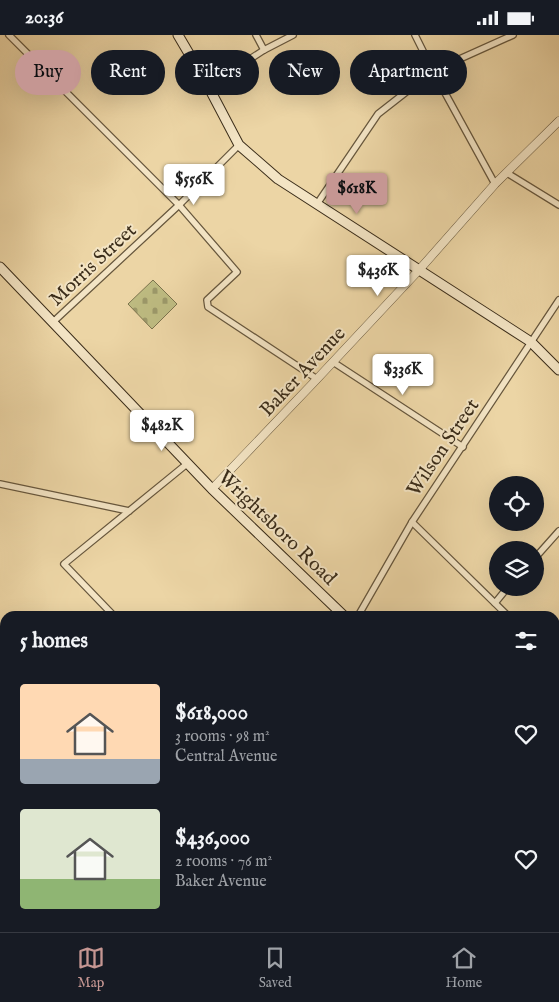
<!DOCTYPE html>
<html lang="en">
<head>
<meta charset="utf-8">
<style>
	:root { --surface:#171b24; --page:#242831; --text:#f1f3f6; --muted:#9ea1a6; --line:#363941; --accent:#c59692 }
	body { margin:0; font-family:"IM FELL English",serif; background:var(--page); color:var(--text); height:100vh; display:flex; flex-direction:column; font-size:19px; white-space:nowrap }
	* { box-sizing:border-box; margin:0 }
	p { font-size:16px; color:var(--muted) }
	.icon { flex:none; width:28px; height:28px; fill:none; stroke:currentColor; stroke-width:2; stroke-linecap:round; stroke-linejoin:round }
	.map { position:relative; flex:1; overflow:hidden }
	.drawer { position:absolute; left:0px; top:576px; width:560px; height:321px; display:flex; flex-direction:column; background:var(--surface); border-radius:15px 15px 0 0; box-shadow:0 5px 20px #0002 }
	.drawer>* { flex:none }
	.top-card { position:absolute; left:15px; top:15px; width:530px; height:45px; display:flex; gap:10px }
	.buttons { position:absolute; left:489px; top:441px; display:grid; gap:10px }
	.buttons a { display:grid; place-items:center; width:55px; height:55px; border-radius:50%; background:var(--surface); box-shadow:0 5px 20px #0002; font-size:25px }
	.price { position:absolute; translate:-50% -42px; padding:0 11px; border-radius:5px; background:#fff; color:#222; font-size:16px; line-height:32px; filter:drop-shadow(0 1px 2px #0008) }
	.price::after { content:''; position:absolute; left:50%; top:30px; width:15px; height:11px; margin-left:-8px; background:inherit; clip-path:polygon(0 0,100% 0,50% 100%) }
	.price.selected { background:var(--accent); color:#111 }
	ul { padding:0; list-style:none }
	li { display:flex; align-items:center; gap:15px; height:125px; padding:0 20px }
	li span { display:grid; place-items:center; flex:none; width:140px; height:100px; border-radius:5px; color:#555 }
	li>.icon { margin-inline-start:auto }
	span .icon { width:60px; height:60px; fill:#fffc; stroke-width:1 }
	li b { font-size:21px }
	h2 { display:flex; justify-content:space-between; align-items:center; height:60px; padding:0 20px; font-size:21px }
	.pill { padding:0 18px; border-radius:22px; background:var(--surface); box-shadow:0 5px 20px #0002; font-size:18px; line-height:45px }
	.pill.selected { background:var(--accent); color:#111 }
	.status { display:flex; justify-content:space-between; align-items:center; height:35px; padding:0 25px; background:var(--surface); direction:ltr }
	.status svg { height:14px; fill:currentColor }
	.menu { display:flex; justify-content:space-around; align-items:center; height:70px; border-top:1px solid var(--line); background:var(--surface); font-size:14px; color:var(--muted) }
	.menu a { display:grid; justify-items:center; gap:2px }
	.menu .selected { color:var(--accent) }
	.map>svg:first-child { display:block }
	.cemetery { fill:url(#cemetery-stones); stroke:#7c744e }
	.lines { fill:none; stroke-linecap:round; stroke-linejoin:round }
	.minor-casing { stroke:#67573d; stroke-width:8 }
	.tertiary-casing { stroke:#67573d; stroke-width:9 }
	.secondary-casing { stroke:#3b2d1a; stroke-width:11 }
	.minor { stroke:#f3e4c4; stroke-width:5.5 }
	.tertiary { stroke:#f3e4c4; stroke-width:8 }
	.secondary { stroke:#f3e4c4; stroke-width:9 }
	.labels { text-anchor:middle; stroke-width:4; stroke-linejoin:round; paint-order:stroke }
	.street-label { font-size:20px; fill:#3b2d1a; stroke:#f3e4c4 }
</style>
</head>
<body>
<div class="status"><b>20:36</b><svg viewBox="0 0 49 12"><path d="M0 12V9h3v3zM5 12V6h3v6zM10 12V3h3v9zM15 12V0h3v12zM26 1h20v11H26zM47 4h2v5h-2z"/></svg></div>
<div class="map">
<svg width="559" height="897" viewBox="0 0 559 897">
	<defs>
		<pattern id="cemetery-stones" width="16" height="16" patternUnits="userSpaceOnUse" patternTransform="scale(1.25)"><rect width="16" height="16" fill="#bebc82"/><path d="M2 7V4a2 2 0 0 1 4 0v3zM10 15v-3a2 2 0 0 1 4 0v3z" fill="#9c996a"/></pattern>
	</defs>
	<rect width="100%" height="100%" fill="#ecd5a5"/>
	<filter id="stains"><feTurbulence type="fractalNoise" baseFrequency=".004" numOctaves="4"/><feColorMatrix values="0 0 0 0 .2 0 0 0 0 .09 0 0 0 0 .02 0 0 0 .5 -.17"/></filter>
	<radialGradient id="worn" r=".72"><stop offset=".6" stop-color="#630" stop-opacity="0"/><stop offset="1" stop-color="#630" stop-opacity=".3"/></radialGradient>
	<path class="cemetery" d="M153,245L177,269L152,294L128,269Z"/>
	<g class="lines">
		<g class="minor-casing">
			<g id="minor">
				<path d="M9,0L179,170L237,237L207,265L208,272L317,344"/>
				<path d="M256,0L264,15"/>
				<path d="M415,0L433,36L495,149"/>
				<path d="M208,51L264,15L293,0"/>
				<path d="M507,138L559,170"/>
				<path d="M317,169L378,79L433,36L513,0"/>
				<path d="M52,288L179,170L239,110"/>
				<path d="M333,327L463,412"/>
				<path d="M0,449L129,476"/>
				<path d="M412,487L508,581"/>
				<path d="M535,523L559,496"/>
				<path d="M495,568L508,552"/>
				<path d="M114,581L64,529L188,428"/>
				<path d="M358,581L412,487L559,265"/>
				<path d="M555,628L559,633"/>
				<path d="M0,651L5,646"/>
				<path d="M0,766L5,762"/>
				<path d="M0,878L5,882"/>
				<path d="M16,892L21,897"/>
				<path d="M470,892L474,897"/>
				<path d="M68,897L72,892"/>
			</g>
		</g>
		<g class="tertiary-casing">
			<path id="tertiary" d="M212,454L317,344L419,235L495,149L559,86"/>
		</g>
		<g class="secondary-casing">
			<g id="secondary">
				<path d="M178,0L208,51L239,110L278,144L531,307L559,335"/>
				<path d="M0,232L212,454L344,581"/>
				<path d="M555,798L559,802"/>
			</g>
		</g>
		<use href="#minor" class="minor"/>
		<use href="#tertiary" class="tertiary"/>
		<use href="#secondary" class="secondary"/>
	</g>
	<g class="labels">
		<g class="street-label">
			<text transform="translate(92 229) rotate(-43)" y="7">Morris Street</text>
			<text transform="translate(302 336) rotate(-47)" y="7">Baker Avenue</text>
			<text transform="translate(442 412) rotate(-56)" y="7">Wilson Street</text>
			<text transform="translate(278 492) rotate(44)" y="7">Wrightsboro Road</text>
		</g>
	</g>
	<rect width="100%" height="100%" filter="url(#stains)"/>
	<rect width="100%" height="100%" fill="url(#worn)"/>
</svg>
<div class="buttons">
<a><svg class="icon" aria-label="locate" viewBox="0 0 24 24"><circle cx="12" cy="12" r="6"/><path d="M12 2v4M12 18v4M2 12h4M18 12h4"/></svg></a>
<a><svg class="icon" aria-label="layers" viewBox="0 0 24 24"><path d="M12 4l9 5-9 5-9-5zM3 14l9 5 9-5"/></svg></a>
</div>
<b class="price" style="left:194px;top:171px">$556K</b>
<b class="price selected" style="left:357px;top:180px">$618K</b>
<b class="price" style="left:378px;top:262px">$436K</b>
<b class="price" style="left:403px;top:361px">$336K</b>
<b class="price" style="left:162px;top:417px">$482K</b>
<div class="top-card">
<a class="pill selected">Buy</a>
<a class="pill">Rent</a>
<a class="pill">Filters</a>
<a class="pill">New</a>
<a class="pill">Apartment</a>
</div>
<section class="drawer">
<h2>5 homes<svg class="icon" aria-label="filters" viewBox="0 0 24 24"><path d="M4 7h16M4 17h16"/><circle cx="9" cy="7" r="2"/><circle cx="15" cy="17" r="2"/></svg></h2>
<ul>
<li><span style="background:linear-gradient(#ffd9b3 75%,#9aa5b1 0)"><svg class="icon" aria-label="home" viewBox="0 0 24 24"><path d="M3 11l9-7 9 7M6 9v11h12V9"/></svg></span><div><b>$618,000</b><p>3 rooms · 98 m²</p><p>Central Avenue</p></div><svg class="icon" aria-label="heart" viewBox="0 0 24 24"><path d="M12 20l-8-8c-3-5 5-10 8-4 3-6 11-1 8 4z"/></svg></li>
<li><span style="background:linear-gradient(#dfe7d0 70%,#8fb573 0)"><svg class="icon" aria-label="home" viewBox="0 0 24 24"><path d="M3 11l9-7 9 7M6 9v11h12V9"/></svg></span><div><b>$436,000</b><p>2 rooms · 76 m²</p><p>Baker Avenue</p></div><svg class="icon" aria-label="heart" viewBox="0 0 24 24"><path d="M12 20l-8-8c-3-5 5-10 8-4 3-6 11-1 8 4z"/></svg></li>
</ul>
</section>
</div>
<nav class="menu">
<a class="selected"><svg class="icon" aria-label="map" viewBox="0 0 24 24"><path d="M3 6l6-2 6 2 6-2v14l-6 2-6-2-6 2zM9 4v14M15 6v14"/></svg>Map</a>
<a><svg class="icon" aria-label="saved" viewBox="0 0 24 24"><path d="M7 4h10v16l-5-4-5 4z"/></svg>Saved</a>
<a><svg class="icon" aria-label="home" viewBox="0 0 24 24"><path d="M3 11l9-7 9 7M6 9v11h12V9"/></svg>Home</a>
</nav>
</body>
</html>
